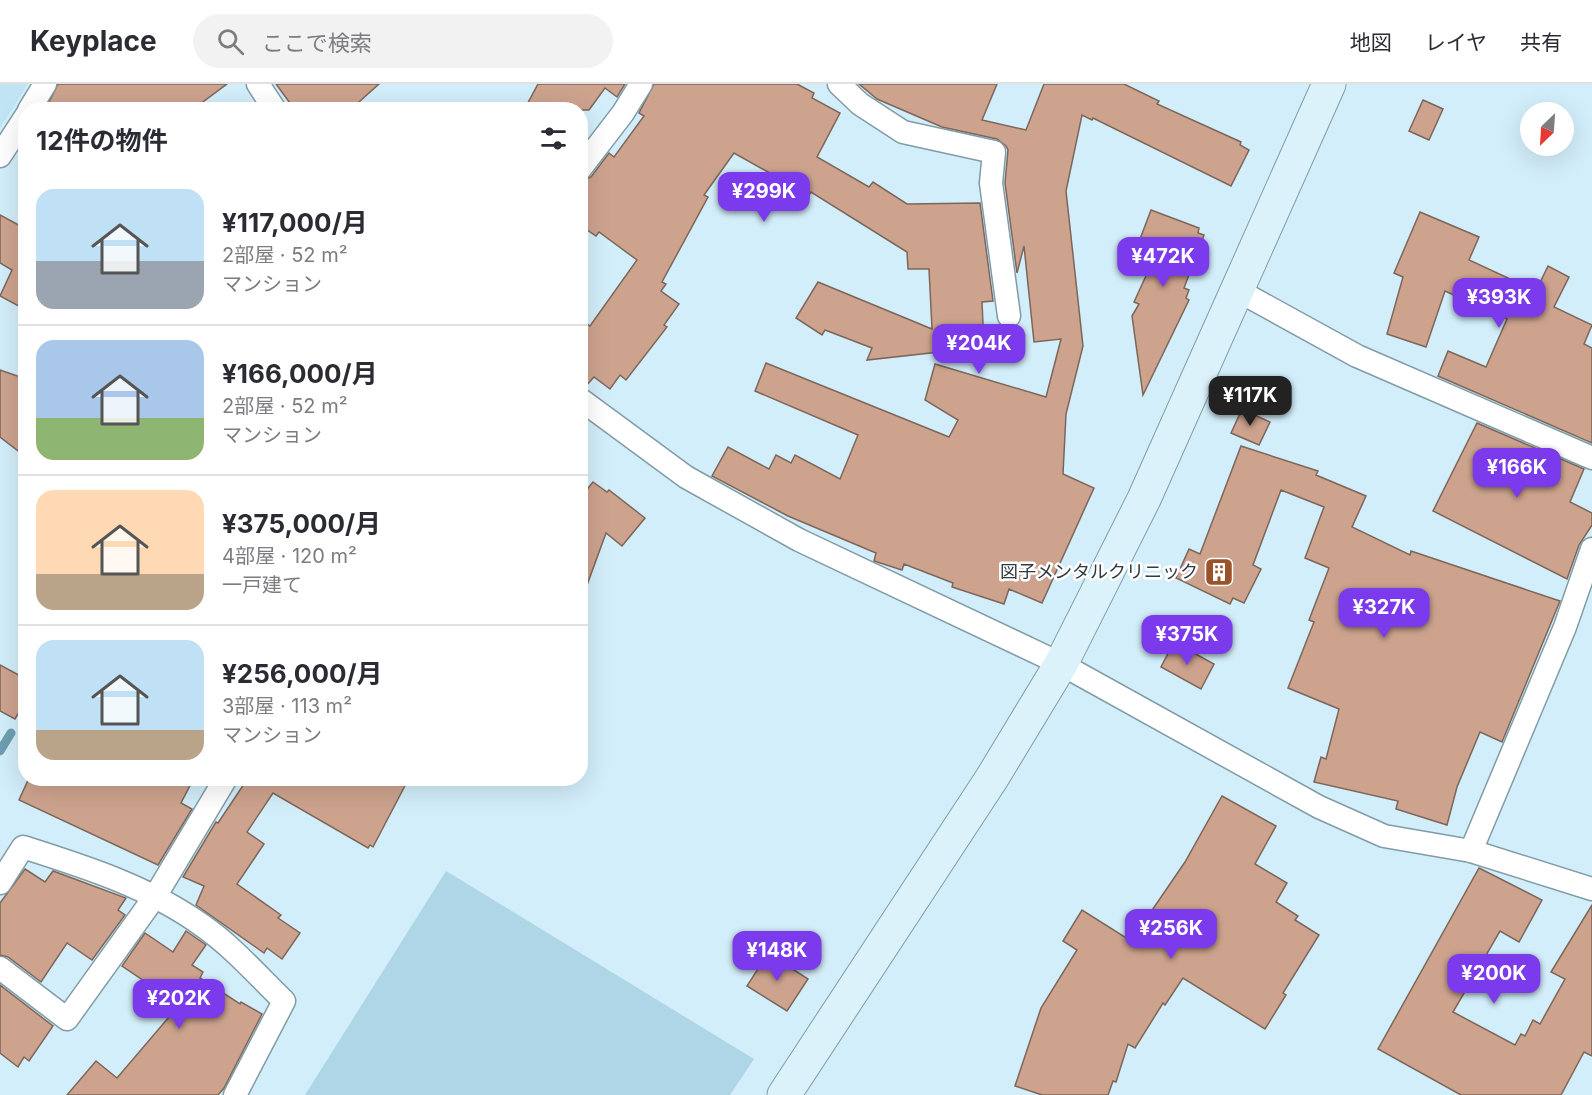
<!DOCTYPE html>
<html lang="ja">
<head>
<meta charset="utf-8">
<style>
	:root { --surface:#fff; --page:#f2f2f3; --text:#2b2b33; --muted:#7c7c81; --line:#e1e1e2; --accent:#7c3aed }
	body { margin:0; font-family:Inter,"Noto Sans JP",sans-serif; background:var(--page); color:var(--text); height:100vh; display:flex; flex-direction:column; font-size:22px; white-space:nowrap }
	* { box-sizing:border-box; margin:0 }
	p { font-size:20px; color:var(--muted) }
	.icon { flex:none; width:33px; height:33px; fill:none; stroke:currentColor; stroke-width:2; stroke-linecap:round; stroke-linejoin:round }
	.map { position:relative; flex:1; overflow:hidden }
	.panel { position:absolute; left:18px; top:18px; width:570px; height:684px; display:flex; flex-direction:column; background:var(--surface); border-radius:24px; box-shadow:0 6px 24px #0002 }
	.panel>* { flex:none }
	.needle { width:39px; rotate:205deg }
	.controls { position:absolute; left:1520px; top:18px; display:grid; gap:12px }
	.controls a { display:grid; place-items:center; width:54px; height:54px; border-radius:50%; background:var(--surface); box-shadow:0 6px 24px #0002; font-size:30px }
	.price { position:absolute; translate:-50% -51px; padding:0 14px; border-radius:12px; background:var(--accent); color:#fff; font-size:20px; line-height:39px; filter:drop-shadow(0 2px 3px #0008) }
	.price::after { content:''; position:absolute; left:50%; top:36px; width:18px; height:14px; margin-left:-9px; background:inherit; clip-path:polygon(0 0,100% 0,50% 100%) }
	.price.selected { background:#222; color:#fff }
	ul { padding:0; list-style:none }
	li { display:flex; align-items:center; gap:18px; height:150px; padding:0 18px }
	li+li { border-top:2px solid var(--line) }
	li span { display:grid; place-items:center; flex:none; width:168px; height:120px; border-radius:18px; color:#555 }
	li>.icon { margin-inline-start:auto }
	span .icon { width:72px; height:72px; fill:#fffc; stroke-width:1 }
	li b { font-size:26px }
	h2 { display:flex; justify-content:space-between; align-items:center; height:72px; padding:0 18px; font-size:26px }
	header { display:flex; align-items:center; gap:36px; box-sizing:border-box; height:84px; padding:0 30px; background:var(--surface); border-bottom:2px solid var(--line) }
	header strong { font-size:28px }
	nav { display:flex; gap:33px; margin-inline-start:auto; font-size:21px }
	.search { width:420px; height:54px; background:var(--page); display:flex; align-items:center; gap:15px; box-sizing:border-box; padding:0 21px; border-radius:33px; color:var(--muted); font-size:22px }
	.map>svg:first-child { display:block }
	.built { fill:#c0e4f4 }
	.green { fill:#aed6e6 }
	.lines { fill:none; stroke-linecap:round; stroke-linejoin:round }
	.stream { stroke:#6f9eb1; stroke-width:9 }
	.building { fill:#cda38e; stroke:#7c665a; stroke-width:1.5 }
	.street-casing { stroke:#819ca6; stroke-width:25 }
	.secondary-casing { stroke:#819ca6; stroke-width:35 }
	.street { stroke:#fff; stroke-width:22 }
	.secondary { stroke:#dbf2fb; stroke-width:33 }
	.labels { text-anchor:middle; stroke-width:5; stroke-linejoin:round; paint-order:stroke }
	.poi-label { font-size:18px; fill:#303b40; stroke:#fff; text-anchor:end }
</style>
</head>
<body>
<header>
<strong>Keyplace</strong>
<div class="search"><svg class="icon" aria-label="search" viewBox="0 0 24 24"><circle cx="10" cy="10" r="6"/><path d="M15 15l6 6"/></svg>ここで検索</div>
<nav><a>地図</a><a>レイヤ</a><a>共有</a></nav>
</header>
<div class="map">
<svg width="1592" height="1011" viewBox="0 0 1592 1011">
	<rect width="100%" height="100%" fill="#d2eefa"/>
	<path class="built" d="M0,0H28L0,44Z"/>
	<path class="green" d="M446,787L754,975L730,1011H305Z"/>
	<g class="lines">
		<path class="stream" d="M0,667L11,649"/>
	</g>
	<g class="building">
		<path d="M58,0H227L192,26H45Z"/>
		<path d="M276,0H379L350,26H295Z"/>
		<path d="M538,0H625L617,13L605,4L589,26H524Z"/>
		<path d="M654,0H797L814,9L812,14L840,29L817,73L869,103L873,98L907,120L980,119L993,217L982,218L984,263L867,276L872,264L825,246L822,251L796,234L818,198L932,245L929,185H908L907,168L811,108L809,111L734,69L704,111L708,113L662,198L666,200L661,207L679,220L664,241L667,243L626,296L620,291L610,305L594,293L585,303L580,302V235L590,242L637,176L599,148L596,152L580,141V98L591,93L609,69L614,73L644,32L639,29Z"/>
		<path d="M859,0H997L982,36L1026,46L1044,0H1124L1159,17L1157,20L1241,58L1240,61L1249,66L1231,102L1093,34L1092,36L1082,31L1066,107L1083,262L1066,330L1063,390L1094,404L1042,519L1009,505L1004,520L952,503L953,499L904,480L902,486L874,477L876,469L788,432L712,392L728,363L769,385L776,371L791,379L795,371L840,395L858,351L755,307L766,279L949,353L958,336L925,316L935,280L1046,313L1061,255L1034,258L1024,162L1017,189L1005,99L1008,66L1006,62L997,55L942,43L877,15Z"/>
		<path d="M1423,16L1443,25L1429,56L1409,47Z"/>
		<path d="M1151,126L1199,144L1198,149L1204,151L1184,204L1189,206L1186,214L1189,216L1143,311L1132,232L1139,220L1134,218L1156,170L1137,163Z"/>
		<path d="M1420,128L1479,153L1469,176L1536,207L1548,182L1569,193L1554,223L1592,241L1584,260L1592,264V359L1438,292L1448,267L1486,283L1507,235L1445,207L1426,263L1387,250L1403,193L1394,189Z"/>
		<path d="M0,131L26,145V226L0,212L12,186L0,179Z"/>
		<path d="M0,286L26,295V373L0,353Z"/>
		<path d="M1242,325L1270,338L1259,361L1231,349Z"/>
		<path d="M1477,339L1584,385L1570,418L1592,429V441L1579,461L1567,495L1433,427Z"/>
		<path d="M1241,362L1318,387L1316,391L1366,412L1352,443L1410,471L1411,467L1560,517L1502,658L1480,648L1457,703L1447,741L1396,725L1398,717L1314,698L1321,673L1326,675L1339,625L1288,604L1314,538L1309,536L1329,484L1305,474L1324,423L1281,406L1253,481L1261,485L1244,519L1233,514L1230,520L1176,494L1189,465L1200,470Z"/>
		<path d="M593,398L607,408L609,406L645,434L622,462L606,449L583,512L580,511V414Z"/>
		<path d="M1174,558L1214,580L1201,605L1161,583Z"/>
		<path d="M0,581L26,595V617L15,635L0,627Z"/>
		<path d="M29,694H194L181,719L192,725L158,781L19,716Z"/>
		<path d="M248,694H409L373,763L370,761L368,764L273,709L247,748L264,760L237,800L281,831L278,834L300,849L282,875L267,864L264,869L196,821L204,802L183,793L216,738L218,739Z"/>
		<path d="M1222,712L1276,742L1255,780L1287,799L1276,818L1298,832L1295,836L1319,851L1283,909L1286,911L1265,945L1183,894L1165,921L1163,919L1135,964L1128,960L1116,998L1113,997L1108,1011H1042L1015,1002L1041,924L1077,866L1063,857L1082,826L1131,857L1185,778Z"/>
		<path d="M1479,784L1542,816L1519,858L1500,847L1453,928L1515,961L1521,950L1525,952L1533,936L1540,940L1565,895L1551,888L1592,821V972L1584,968L1561,1011H1461L1378,965Z"/>
		<path d="M25,785L45,798L53,787L126,814L118,826L125,831L92,876L67,859L41,898L8,873L0,871V819Z"/>
		<path d="M186,847L206,861L192,881L203,888L200,894L240,920L241,918L262,930L224,1004L218,1011H67L96,977L117,994L175,926L170,923L171,920L144,903L147,899L122,882L145,849L173,868Z"/>
		<path d="M768,869L808,895L787,927L747,902Z"/>
		<path d="M0,901L53,942L29,977L24,973L18,983L0,969Z"/>
	</g>
	<g class="lines">
		<g class="street-casing">
			<g id="street">
				<path d="M258,0L275,26"/>
				<path d="M839,0L860,20L903,48L994,68L991,99L1009,232"/>
				<path d="M29,26L45,0"/>
				<path d="M0,72L26,32"/>
				<path d="M580,85L623,29L641,0"/>
				<path d="M1237,206L1357,272L1592,374"/>
				<path d="M580,315L686,393L799,456L1061,580L1319,723L1384,752L1471,767L1592,805"/>
				<path d="M1471,767L1565,543L1592,465"/>
				<path d="M0,799L23,763C86,783 149,803 203,842C233,863 258,892 284,917L235,1011"/>
				<path d="M0,884L67,935L156,811L226,694"/>
			</g>
		</g>
		<g class="secondary-casing">
			<path id="secondary" d="M784,1011L992,694L1061,580L1144,415L1329,0"/>
		</g>
		<use href="#street" class="street"/>
		<use href="#secondary" class="secondary"/>
	</g>
	<defs>
		<g id="building-square" transform="scale(1.5)"><rect x="-9" y="-9" width="18" height="18" rx="4" fill="#99522a" stroke="#fff"/><path d="M-4-6H4V6H1V3H-1V6H-4ZM-2.5-4.3h1.7v1.8h-1.7ZM.8-4.3h1.7v1.8H.8ZM-2.5-1h1.7V.8h-1.7ZM.8-1h1.7V.8H.8Z" fill="#fff"/></g>
	</defs>
	<g fill-rule="evenodd">
		<use href="#building-square" x="1219" y="488"/>
	</g>
	<g class="labels">
		<g class="poi-label">
			<text x="1198" y="494">図子メンタルクリニック</text>
		</g>
	</g>
</svg>
<div class="controls">
<a><svg class="needle" viewBox="-14 -14 28 28"><path d="M0-13l5 13h-10z" fill="#e53935"/><path d="M0 13l5-13h-10z" fill="#7c7c81"/></svg></a>
</div>
<b class="price" style="left:764px;top:139px">¥299K</b>
<b class="price" style="left:1163px;top:204px">¥472K</b>
<b class="price" style="left:1499px;top:245px">¥393K</b>
<b class="price" style="left:979px;top:291px">¥204K</b>
<b class="price selected" style="left:1250px;top:343px">¥117K</b>
<b class="price" style="left:1517px;top:415px">¥166K</b>
<b class="price" style="left:1384px;top:555px">¥327K</b>
<b class="price" style="left:1187px;top:582px">¥375K</b>
<b class="price" style="left:1171px;top:876px">¥256K</b>
<b class="price" style="left:777px;top:898px">¥148K</b>
<b class="price" style="left:1494px;top:921px">¥200K</b>
<b class="price" style="left:179px;top:946px">¥202K</b>
<section class="panel">
<h2>12件の物件<svg class="icon" aria-label="filters" viewBox="0 0 24 24"><path d="M4 7h16M4 17h16"/><circle cx="9" cy="7" r="2"/><circle cx="15" cy="17" r="2"/></svg></h2>
<ul>
<li><span style="background:linear-gradient(#bfe0f5 60%,#9aa5b1 0)"><svg class="icon" aria-label="home" viewBox="0 0 24 24"><path d="M3 11l9-7 9 7M6 9v11h12V9"/></svg></span><div><b>¥117,000/月</b><p>2部屋 · 52 m²</p><p>マンション</p></div></li>
<li><span style="background:linear-gradient(#a9c7e8 65%,#8fb573 0)"><svg class="icon" aria-label="home" viewBox="0 0 24 24"><path d="M3 11l9-7 9 7M6 9v11h12V9"/></svg></span><div><b>¥166,000/月</b><p>2部屋 · 52 m²</p><p>マンション</p></div></li>
<li><span style="background:linear-gradient(#ffd9b3 70%,#b9a48a 0)"><svg class="icon" aria-label="home" viewBox="0 0 24 24"><path d="M3 11l9-7 9 7M6 9v11h12V9"/></svg></span><div><b>¥375,000/月</b><p>4部屋 · 120 m²</p><p>一戸建て</p></div></li>
<li><span style="background:linear-gradient(#bfe0f5 75%,#b9a48a 0)"><svg class="icon" aria-label="home" viewBox="0 0 24 24"><path d="M3 11l9-7 9 7M6 9v11h12V9"/></svg></span><div><b>¥256,000/月</b><p>3部屋 · 113 m²</p><p>マンション</p></div></li>
</ul>
</section>
</div>
</body>
</html>
